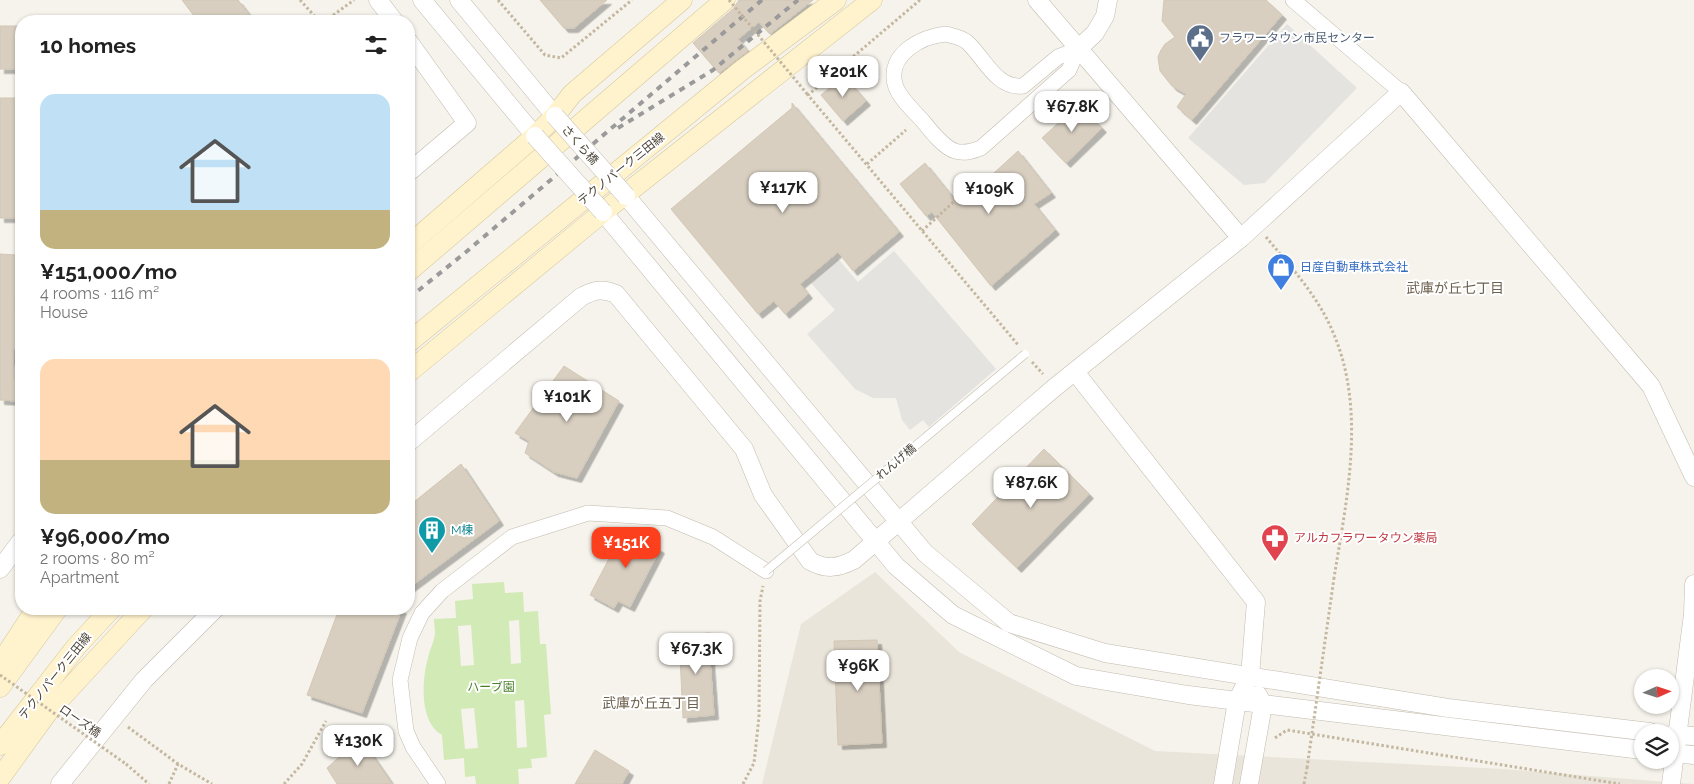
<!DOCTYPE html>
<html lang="en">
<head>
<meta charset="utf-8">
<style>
	:root { --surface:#fff; --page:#f6f6f6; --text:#222; --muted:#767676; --accent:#fc3f1d }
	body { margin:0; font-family:Raleway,"Noto Sans JP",sans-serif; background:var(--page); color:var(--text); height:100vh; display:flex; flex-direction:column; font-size:19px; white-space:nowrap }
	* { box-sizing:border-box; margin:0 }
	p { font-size:16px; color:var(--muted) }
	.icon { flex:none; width:28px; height:28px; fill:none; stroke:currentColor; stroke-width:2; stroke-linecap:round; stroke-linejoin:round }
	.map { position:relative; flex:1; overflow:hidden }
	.details { position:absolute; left:15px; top:15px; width:400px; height:600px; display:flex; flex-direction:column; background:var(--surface); border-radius:20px; box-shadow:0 1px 4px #0004 }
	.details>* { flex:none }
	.needle { width:32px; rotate:87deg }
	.tools { position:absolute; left:1634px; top:669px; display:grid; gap:10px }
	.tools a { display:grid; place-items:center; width:45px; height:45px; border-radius:50%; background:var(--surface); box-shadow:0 1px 4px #0004; font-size:25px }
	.price { position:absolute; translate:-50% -42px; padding:0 11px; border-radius:10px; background:#fff; color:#222; font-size:16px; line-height:32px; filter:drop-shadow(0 1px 2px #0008) }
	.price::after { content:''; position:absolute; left:50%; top:30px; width:15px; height:11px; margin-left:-8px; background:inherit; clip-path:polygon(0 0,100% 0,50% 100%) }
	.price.on { background:var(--accent); color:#fff }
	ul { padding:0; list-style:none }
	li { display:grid; align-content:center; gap:10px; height:265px; padding:0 25px }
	li span { display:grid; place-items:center; height:155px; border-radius:15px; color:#555 }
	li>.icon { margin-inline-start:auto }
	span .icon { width:90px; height:90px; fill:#fffc; stroke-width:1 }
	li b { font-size:21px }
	h2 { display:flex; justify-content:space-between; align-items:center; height:60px; padding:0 25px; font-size:21px }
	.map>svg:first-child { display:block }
	.residential { fill:#eae5da }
	.green { fill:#d2eab5; fill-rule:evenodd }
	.parking { fill:#e5e3e0 }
	.building { fill:#d8cfc1; stroke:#d3c7b4; filter:url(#shadow) }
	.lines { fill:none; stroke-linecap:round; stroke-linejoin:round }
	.minor-casing { stroke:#c2bbae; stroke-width:16 }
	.tertiary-casing { stroke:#c2bbae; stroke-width:19 }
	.secondary-casing { stroke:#d6c79b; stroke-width:21 }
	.path { stroke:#c4b79f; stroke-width:3; stroke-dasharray:2.5 2.5; stroke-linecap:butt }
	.minor { stroke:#fff; stroke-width:15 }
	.tertiary { stroke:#fff; stroke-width:18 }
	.secondary { stroke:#fff3cd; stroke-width:20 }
	.rail { stroke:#9a9a9a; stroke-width:4; stroke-dasharray:6 6; stroke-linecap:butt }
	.service-bridge-casing { stroke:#c2bbae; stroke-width:9; stroke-linecap:butt }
	.tertiary-bridge-casing { stroke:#c2bbae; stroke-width:19; stroke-linecap:butt }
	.path-bridge { stroke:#c4b79f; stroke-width:3; stroke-dasharray:2.5 2.5; stroke-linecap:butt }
	.service-bridge { stroke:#fff; stroke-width:8 }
	.tertiary-bridge { stroke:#fff; stroke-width:18 }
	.labels { text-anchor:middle; stroke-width:4; stroke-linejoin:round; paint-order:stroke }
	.service-label { font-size:12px; fill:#4e5e75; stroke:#fff; text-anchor:start }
	.street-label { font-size:12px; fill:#4b4439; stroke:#fff }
	.shop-label { font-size:12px; fill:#366cbe; stroke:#fff; text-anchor:start }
	.culture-label { font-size:12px; fill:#0d838f; stroke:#fff; text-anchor:start }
	.health-label { font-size:12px; fill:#be3a42; stroke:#fff; text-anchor:start }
	.park-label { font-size:12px; fill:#4a7f2a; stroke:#fff }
	.neighbourhood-label { font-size:14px; fill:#6e6250; stroke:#fff }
</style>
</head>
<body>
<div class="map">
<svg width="1694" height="784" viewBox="0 0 1694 784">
	<defs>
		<filter id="shadow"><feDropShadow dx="4.5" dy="4.5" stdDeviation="0" flood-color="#0004"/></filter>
	</defs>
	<rect width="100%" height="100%" fill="#f6f3ec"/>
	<path class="residential" d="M875,572L959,652L1155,751L1503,769L1693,784H762L801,624Z"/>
	<path class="green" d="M504,582L505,593L523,592L524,612L538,611L540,644H546L551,714L544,715L547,757L531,759L532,768L518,769L519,784H476L475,776L465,777L464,758L444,760L442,735C418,721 422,677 429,654C430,649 433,644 434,639C436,633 434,626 434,619L456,618L455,601L473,599L472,584ZM519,620L521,663L511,664L509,621ZM471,625L474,665L461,666L458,626ZM524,700L527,747L517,748L515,701ZM474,708L478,748L465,749L461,709Z"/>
	<g class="parking">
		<path d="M1287,24L1357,88L1265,183L1244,185L1188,138Z"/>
		<path d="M894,251L996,369L929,427L923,420L910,430L902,420L896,398H873L855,389L807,334L835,310L811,283L838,259L858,282Z"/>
	</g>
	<g class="building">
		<path d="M182,0H238L254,21H198Z"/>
		<path d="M540,0H607L574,28H564Z"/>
		<path d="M739,0H813L770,34L759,22L738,39L748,51L719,73L693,43L733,9Z"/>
		<path d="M1164,0H1266L1282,15L1192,120L1177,107L1186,94L1172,86L1160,71L1158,57L1161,50L1165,44L1175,37L1162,21Z"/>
		<rect x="0" y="26" width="21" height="43"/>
		<path d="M844,76L866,101L843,121L821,95Z"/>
		<path d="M0,98H21V173H19L17,218H0Z"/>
		<path d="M792,103L899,232L853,271L838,252L800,284L808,294L785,314L774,301L758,314L671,209L792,108Z"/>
		<path d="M1079,104L1102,128L1066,163L1042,138Z"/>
		<path d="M1018,151L1051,193L1034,204L1055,230L991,286L932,212L926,216L900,184L925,163L959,205Z"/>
		<path d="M0,254L16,255L17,277L15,307H21V349H13L14,380H16L19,401L0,400Z"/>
		<path d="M564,366L619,401L577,478L554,472L525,453L529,441L515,433Z"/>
		<path d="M1044,449L1089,494L1017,568L972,524Z"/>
		<path d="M461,464L499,521L409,588V506Z"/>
		<path d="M625,528L636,534L639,530L652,538L650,543L660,549L630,607L618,601L614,608L590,595Z"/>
		<path d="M339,609H402L362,713L307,695Z"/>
		<path d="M710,633L712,660H710L714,715L683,718L679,635Z"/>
		<path d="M877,640L882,743L838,745L834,641Z"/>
		<path d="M360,738L392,784H337L327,768Z"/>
		<path d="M595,750L629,771L622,784H575Z"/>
	</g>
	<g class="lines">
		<g class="minor-casing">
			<g id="minor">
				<path d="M1293,0L1401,92"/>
				<path d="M946,34C953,36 961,37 967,42C984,57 996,89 1023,86L1058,57L1078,49L1069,70L981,148C973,151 964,154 955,151C943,147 930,130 922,120C913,110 898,97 895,84C887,54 922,36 946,34Z"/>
				<path d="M438,784L413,747L406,731L400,680L410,638L422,613L442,591L512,537L588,513L667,518L713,537L766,571"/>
			</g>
		</g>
		<g class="tertiary-casing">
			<g id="tertiary">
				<path d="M378,0L394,21"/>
				<path d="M422,0L535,136"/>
				<path d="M459,0L555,116"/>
				<path d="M1037,0L1241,238"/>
				<path d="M409,42L467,123L409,172"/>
				<path d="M1078,49L1095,33L1105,16L1108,0"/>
				<path d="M626,196L925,553L1009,623L1105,653L1448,708L1650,732"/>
				<path d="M603,212L896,566L953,615L1076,676L1188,695L1642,750"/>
				<path d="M1076,373L1256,602L1250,676L1237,701L1223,784"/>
				<path d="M409,442L581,297C594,290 602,288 616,294L744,449L763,495L810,561C826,570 838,568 854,560L1054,388L1241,238L1401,92L1651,386L1694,477"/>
				<path d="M0,569L21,541"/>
				<path d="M1670,735L1694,736"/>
				<path d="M1670,753L1694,755"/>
				<path d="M60,784L144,680L215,609"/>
				<path d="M1249,784L1263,705L1258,695"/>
				<path d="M1671,784L1693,614L1694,584"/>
			</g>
		</g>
		<g class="secondary-casing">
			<g id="secondary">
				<path d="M409,245L535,136L555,116L572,94L682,0"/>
				<path d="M409,271L725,0"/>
				<path d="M409,342L742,70L836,0"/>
				<path d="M409,372L603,212L872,0"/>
				<path d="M0,664L36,609"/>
				<path d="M0,687L57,609"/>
				<path d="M0,745L76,647L111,609"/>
				<path d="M0,778L47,713L143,609"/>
			</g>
		</g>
		<g class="path">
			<path d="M300,0L319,21"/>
			<path d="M498,0L545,55L561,58L632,0"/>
			<path d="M920,0L808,95L1019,346"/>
			<path d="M325,21L354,0"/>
			<path d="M867,164L906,130"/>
			<path d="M922,231L960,196"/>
			<path d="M1266,237C1290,266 1317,295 1332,330C1367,408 1347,497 1334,578"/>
			<path d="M1032,362L1043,374"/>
			<path d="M128,727L178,764"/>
			<path d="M1275,738L1287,730L1620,784"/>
			<path d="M126,764L149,784"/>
			<path d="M169,784L178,764L212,784"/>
			<path d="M284,784L302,764L326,721"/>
			<path d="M743,784L754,763L759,717L760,601L763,586"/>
			<path d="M1304,784L1307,768"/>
		</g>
		<use href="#minor" class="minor"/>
		<use href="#tertiary" class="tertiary"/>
		<use href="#secondary" class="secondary"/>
		<g class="rail">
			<path d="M618,128L713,70L798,0"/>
			<path d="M409,298L466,252L762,0"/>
		</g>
		<g class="service-bridge-casing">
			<path id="service-bridge" d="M766,571L1025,354"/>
		</g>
		<g class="tertiary-bridge-casing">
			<g id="tertiary-bridge">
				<path d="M555,116L626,196"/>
				<path d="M535,136L603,212"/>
			</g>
		</g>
		<g class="path-bridge">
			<path d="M729,0L808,95"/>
			<path d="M0,675L126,764"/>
			<path d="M1307,768L1334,578"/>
		</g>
		<use href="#service-bridge" class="service-bridge"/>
		<use href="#tertiary-bridge" class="tertiary-bridge"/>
	</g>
	<defs>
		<g id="civic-pin" transform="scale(1.4375)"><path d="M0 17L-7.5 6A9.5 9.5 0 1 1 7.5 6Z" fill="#5c6f8a" stroke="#fff"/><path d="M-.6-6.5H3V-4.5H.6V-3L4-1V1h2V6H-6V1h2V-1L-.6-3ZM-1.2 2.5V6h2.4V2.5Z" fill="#fff"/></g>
		<g id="shop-pin" transform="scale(1.4375)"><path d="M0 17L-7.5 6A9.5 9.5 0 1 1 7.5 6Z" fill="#3f7fe0" stroke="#fff"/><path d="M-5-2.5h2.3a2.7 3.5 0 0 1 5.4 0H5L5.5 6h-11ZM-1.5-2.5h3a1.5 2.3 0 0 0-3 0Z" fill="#fff"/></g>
		<g id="building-pin" transform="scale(1.4375)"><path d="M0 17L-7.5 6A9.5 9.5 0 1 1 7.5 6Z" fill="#0f9aa8" stroke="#fff"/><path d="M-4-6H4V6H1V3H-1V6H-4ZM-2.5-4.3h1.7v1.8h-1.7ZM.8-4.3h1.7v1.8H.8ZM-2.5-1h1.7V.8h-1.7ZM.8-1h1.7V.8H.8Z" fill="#fff"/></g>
		<g id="pharmacy-pin" transform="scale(1.4375)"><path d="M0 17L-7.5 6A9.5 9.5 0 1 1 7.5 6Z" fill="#e0444e" stroke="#fff"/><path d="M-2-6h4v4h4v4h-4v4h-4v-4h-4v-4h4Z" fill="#fff"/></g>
	</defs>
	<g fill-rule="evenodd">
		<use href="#civic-pin" x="1200" y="38"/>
		<use href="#shop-pin" x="1281" y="267"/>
		<use href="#building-pin" x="432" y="530"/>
		<use href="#pharmacy-pin" x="1275" y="538"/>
	</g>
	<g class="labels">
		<g class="service-label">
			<text x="1219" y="42">フラワータウン市民センター</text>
		</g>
		<g class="street-label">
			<text transform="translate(580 145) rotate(48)" y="4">さくら橋</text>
			<text transform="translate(621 169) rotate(-39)" y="4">テクノパーク三田線</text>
			<text transform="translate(896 462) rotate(-40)" y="4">れんげ橋</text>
			<text transform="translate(55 676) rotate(-51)" y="4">テクノパーク三田線</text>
			<text transform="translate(80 721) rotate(35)" y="4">ローズ橋</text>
		</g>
		<g class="shop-label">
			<text x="1300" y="271">日産自動車株式会社</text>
		</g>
		<g class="culture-label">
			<text x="451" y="534">M棟</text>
		</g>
		<g class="health-label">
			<text x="1294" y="542">アルカフラワータウン薬局</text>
		</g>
		<g class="park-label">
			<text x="491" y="691">ハーブ園</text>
		</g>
		<g class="neighbourhood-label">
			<text x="1455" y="293">武庫が丘七丁目</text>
			<text x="651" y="708">武庫が丘五丁目</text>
		</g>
	</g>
</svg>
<div class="tools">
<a><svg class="needle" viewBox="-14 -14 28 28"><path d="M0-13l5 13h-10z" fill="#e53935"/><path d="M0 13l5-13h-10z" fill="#767676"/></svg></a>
<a><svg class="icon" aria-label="layers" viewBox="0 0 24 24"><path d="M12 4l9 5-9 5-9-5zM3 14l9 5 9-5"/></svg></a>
</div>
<b class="price" style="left:843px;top:98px">¥201K</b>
<b class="price" style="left:1072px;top:133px">¥67.8K</b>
<b class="price" style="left:783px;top:214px">¥117K</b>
<b class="price" style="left:989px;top:215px">¥109K</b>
<b class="price" style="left:567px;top:423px">¥101K</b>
<b class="price" style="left:1031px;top:509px">¥87.6K</b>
<b class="price on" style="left:626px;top:569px">¥151K</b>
<b class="price" style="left:696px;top:675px">¥67.3K</b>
<b class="price" style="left:858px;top:692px">¥96K</b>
<b class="price" style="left:358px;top:767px">¥130K</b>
<section class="details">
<h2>10 homes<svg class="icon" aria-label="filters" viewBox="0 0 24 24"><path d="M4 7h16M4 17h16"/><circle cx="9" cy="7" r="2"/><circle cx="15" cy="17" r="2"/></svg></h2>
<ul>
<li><span style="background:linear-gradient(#bfe0f5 75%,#c2b280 0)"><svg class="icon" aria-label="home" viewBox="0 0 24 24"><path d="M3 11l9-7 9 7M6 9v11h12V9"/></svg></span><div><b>¥151,000/mo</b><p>4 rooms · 116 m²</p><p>House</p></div></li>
<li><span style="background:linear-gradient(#ffd9b3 65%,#c2b280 0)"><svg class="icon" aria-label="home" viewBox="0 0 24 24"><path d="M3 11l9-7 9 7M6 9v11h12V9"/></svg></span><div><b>¥96,000/mo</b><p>2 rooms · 80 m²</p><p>Apartment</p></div></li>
</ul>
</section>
</div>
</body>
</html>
